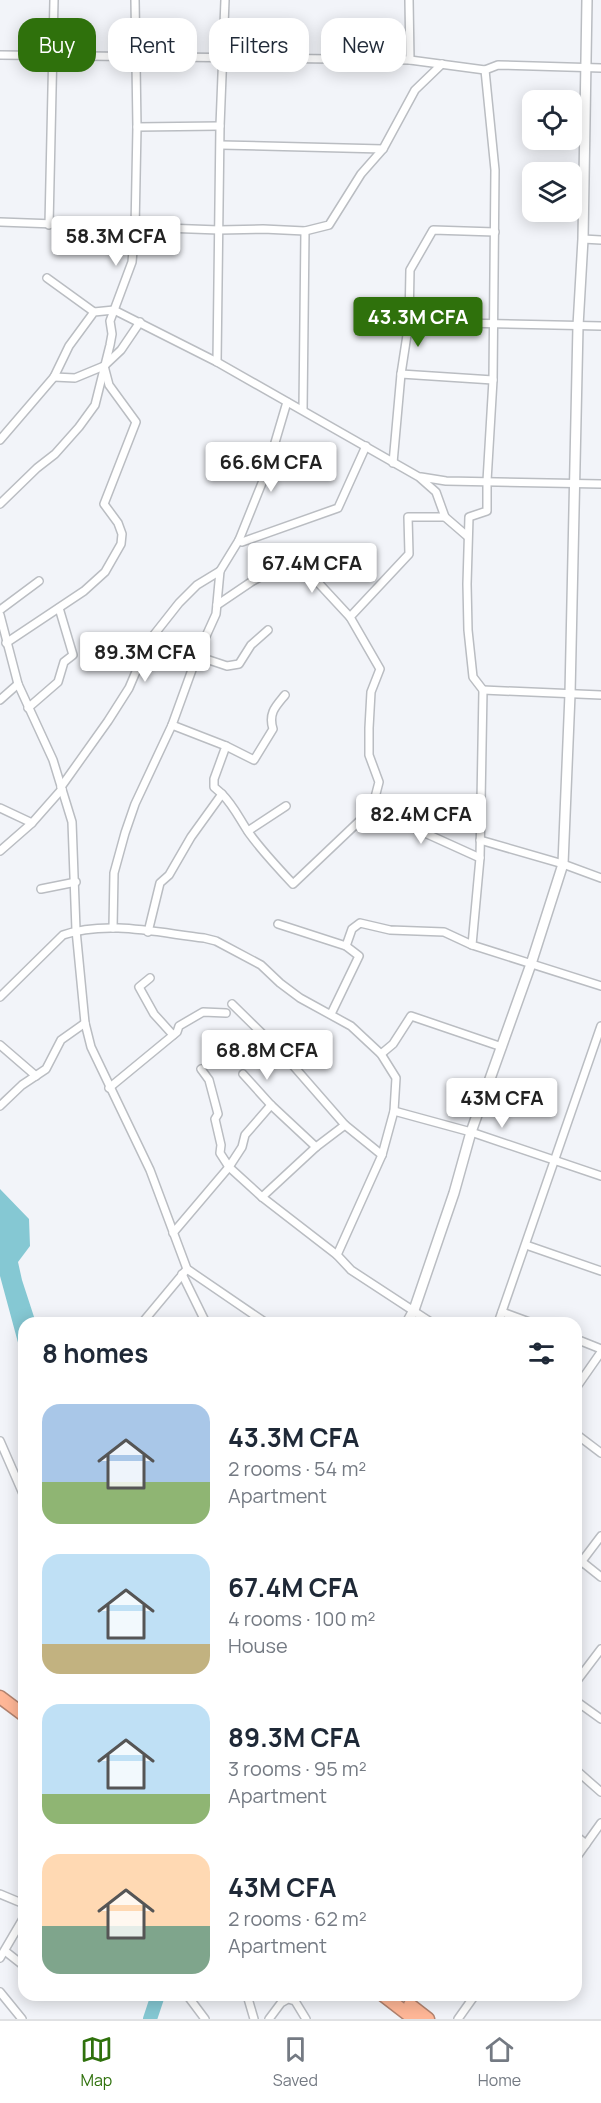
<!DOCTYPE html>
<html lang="en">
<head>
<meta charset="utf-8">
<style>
	:root { --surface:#fff; --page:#f2f2f3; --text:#1f2937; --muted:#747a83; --line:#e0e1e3; --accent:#2f710c }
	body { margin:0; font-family:Manrope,sans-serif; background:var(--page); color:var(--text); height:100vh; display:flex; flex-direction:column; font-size:22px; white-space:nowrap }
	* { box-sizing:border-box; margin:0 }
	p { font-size:20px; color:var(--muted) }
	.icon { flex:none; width:33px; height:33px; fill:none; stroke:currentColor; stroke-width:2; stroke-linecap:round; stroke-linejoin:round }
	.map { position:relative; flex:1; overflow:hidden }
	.panel { position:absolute; left:18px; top:1317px; width:564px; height:684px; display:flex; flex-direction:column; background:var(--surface); border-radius:18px; box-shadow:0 3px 15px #0003 }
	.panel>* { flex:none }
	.guide { position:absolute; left:18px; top:18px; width:566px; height:54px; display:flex; gap:12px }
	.controls { position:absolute; left:522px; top:90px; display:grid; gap:12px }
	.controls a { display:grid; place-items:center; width:60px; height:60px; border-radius:12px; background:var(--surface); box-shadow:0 3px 15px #0003; font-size:30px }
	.price { position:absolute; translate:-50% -51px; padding:0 14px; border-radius:6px; background:#fff; color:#222; font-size:20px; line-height:39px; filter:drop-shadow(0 2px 3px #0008) }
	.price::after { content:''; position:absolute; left:50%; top:36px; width:18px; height:14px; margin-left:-9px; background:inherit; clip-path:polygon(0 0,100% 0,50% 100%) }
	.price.current { background:var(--accent); color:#fff }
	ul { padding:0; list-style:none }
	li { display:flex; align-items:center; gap:18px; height:150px; padding:0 24px }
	li span { display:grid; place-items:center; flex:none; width:168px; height:120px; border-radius:18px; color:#555 }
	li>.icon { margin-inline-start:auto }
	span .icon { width:72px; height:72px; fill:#fffc; stroke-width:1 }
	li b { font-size:26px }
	h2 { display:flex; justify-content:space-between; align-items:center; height:72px; padding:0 24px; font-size:26px }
	.pill { padding:0 21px; border-radius:18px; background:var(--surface); box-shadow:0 3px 15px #0003; font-size:21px; line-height:54px }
	.pill.current { background:var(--accent); color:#fff }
	.tabs { display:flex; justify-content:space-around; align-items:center; height:84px; border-top:2px solid var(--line); background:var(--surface); font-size:16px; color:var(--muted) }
	.tabs a { display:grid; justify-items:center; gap:3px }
	.tabs .current { color:var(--accent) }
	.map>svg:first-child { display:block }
	.water { fill:#85c8d3 }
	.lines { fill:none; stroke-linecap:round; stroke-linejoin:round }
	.river { stroke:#85c8d3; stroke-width:14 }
	.street-casing { stroke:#babdc2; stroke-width:10 }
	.secondary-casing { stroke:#babdc2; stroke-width:12 }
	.highway-casing { stroke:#b2836f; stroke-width:15 }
	.street { stroke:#fff; stroke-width:7 }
	.secondary { stroke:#fff; stroke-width:9 }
	.highway { stroke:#ffb797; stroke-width:12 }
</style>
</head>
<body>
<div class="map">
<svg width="601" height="2019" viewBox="0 0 601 2019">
	<rect width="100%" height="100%" fill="#f2f4f9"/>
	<path class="water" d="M0,1189L29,1219L30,1246L18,1262L22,1280L36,1323H24V1356L20,1350L0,1276Z"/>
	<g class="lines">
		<path class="river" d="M150,2019L158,1995"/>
		<g class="street-casing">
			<g id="street">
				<path d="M409,0L410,60"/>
				<path d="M0,55L410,60L485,70L498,65L601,68"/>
				<path d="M485,70L495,170L493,380L487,481V511L469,517L467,584L468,630L473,677L483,690L480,858L472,945L601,986"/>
				<path d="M137,127L220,126"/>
				<path d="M221,145L383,149"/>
				<path d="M0,222L219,230L263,229L305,231L329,225L361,174L383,149L415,90L442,64"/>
				<path d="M49,225L54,0"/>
				<path d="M583,239L601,240"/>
				<path d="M47,278L94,312"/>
				<path d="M409,322L601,326"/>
				<path d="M217,362L220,126L225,0"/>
				<path d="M401,374L493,380"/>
				<path d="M54,377L75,378L104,366"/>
				<path d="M303,410L305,231"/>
				<path d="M0,440L54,377L69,346L94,312L114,310L217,362L419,477L436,492L445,517L467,536"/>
				<path d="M393,463L401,374L409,322L410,270L433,230L495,232"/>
				<path d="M421,477L446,481L601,484"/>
				<path d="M0,504L37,468L55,454L79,427L95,405L110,345L112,334L110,321L132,262L135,229L137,127L135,0"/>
				<path d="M239,540L242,542L338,508L366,446"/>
				<path d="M217,605L251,582L275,569L312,576L350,617"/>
				<path d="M0,610L39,581"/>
				<path d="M0,615L18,684L53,760L72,822L76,930L85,1023L91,1047L150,1170L187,1269L266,1323"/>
				<path d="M6,643L84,591L105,572L121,544L122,534L118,523L104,504L136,422L109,385L104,366L121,350L140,322"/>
				<path d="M197,656L227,666L239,664L251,645L268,630"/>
				<path d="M483,690L601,695"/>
				<path d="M0,700L18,684"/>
				<path d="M28,708L58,682L64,662L73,655L59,608"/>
				<path d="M226,746L254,760L273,729C268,713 276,706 285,695"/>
				<path d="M61,787L108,721L129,688L149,641L179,603L197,585L220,571"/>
				<path d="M222,794C234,806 240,820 249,833C262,851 278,868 293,884L372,809L379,782L369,755V728L371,692L380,669L350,617L409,554L408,517H445"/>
				<path d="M0,808L32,823"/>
				<path d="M372,809L480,858"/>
				<path d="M248,831L286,806"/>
				<path d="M480,840L563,864L601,878"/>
				<path d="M0,851L32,823L62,789"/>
				<path d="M41,889L76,882"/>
				<path d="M278,924L346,946L359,956L331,1014"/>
				<path d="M113,928L114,873L125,833L135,804L172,725L197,656L216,614L220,571L239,540L266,473L287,402"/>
				<path d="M148,932L160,883L169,875L191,837L222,794L214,787V779L226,746L172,725"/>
				<path d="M346,946L352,929L360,923L390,930L444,932L472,945"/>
				<path d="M150,978L139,987L154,1014L173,1035"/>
				<path d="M0,997L63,935C107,920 159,933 204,938L216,941L261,965L280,983L300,998L351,1026L381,1054L396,1078L394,1111L382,1155L337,1255"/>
				<path d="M232,1004L283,1054L345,1125L382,1155"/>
				<path d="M0,1045L36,1076"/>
				<path d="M381,1054L393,1044L411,1016L502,1047"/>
				<path d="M201,1069L209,1080L218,1114L215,1119L221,1145L220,1153L229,1167L262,1197L337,1255L351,1270L432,1323"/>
				<path d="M243,1074L271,1105L316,1147L262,1197"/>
				<path d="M109,1088L177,1032L179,1026L203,1012L226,1013"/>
				<path d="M0,1106L22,1085L46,1069L61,1040L85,1023"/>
				<path d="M394,1111L471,1132L601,1176"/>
				<path d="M316,1147L345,1125"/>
				<path d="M173,1233L229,1167L242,1147L245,1135L271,1105"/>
				<path d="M526,1245L601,1271"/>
				<path d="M182,1274L206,1323"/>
				<path d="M502,1312L532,1323"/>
				<path d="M142,1323L187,1269"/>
				<path d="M498,1323L601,1026"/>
				<path d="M576,1339L601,1349"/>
				<path d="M576,1388L601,1352"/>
				<path d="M576,1434L601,1453"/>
				<path d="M0,1441L24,1496"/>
				<path d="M576,1557L601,1577"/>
				<path d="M576,1569L601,1536"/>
				<path d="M576,1682L601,1649"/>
				<path d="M576,1701L601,1719"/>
				<path d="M576,1770L601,1792"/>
				<path d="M576,1836L586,1844"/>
				<path d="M576,1858L601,1823"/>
				<path d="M0,1894L24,1904"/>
				<path d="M5,1951L24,1966"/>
				<path d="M0,1958L24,1917"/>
				<path d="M0,1992L22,2019"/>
				<path d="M187,1995L205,2019"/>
				<path d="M247,1995L254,2019"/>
				<path d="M269,2019L281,2003L288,1999L295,2001L306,2019"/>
				<path d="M458,2019L475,1995"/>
			</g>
		</g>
		<g class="secondary-casing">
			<path id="secondary" d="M407,1323L414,1310L454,1193L471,1132L531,964L563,864L570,694L578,326L583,239L587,0"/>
		</g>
		<g class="highway-casing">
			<g id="highway">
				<path d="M0,1697L24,1715"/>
				<path d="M383,1995L414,2019"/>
				<path d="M410,2005L428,2019"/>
			</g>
		</g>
		<use href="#street" class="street"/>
		<use href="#secondary" class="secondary"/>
		<use href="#highway" class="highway"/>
	</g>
</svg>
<div class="controls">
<a><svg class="icon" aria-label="locate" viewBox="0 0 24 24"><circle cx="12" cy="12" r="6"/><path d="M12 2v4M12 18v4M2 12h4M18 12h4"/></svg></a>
<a><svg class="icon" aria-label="layers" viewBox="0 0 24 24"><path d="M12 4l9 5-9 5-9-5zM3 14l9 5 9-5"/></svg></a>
</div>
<b class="price" style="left:116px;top:267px">58.3M CFA</b>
<b class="price current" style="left:418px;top:348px">43.3M CFA</b>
<b class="price" style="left:271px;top:493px">66.6M CFA</b>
<b class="price" style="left:312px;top:594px">67.4M CFA</b>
<b class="price" style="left:145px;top:683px">89.3M CFA</b>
<b class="price" style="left:421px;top:845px">82.4M CFA</b>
<b class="price" style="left:267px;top:1081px">68.8M CFA</b>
<b class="price" style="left:502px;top:1129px">43M CFA</b>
<div class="guide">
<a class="pill current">Buy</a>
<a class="pill">Rent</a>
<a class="pill">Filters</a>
<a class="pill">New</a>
</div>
<section class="panel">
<h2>8 homes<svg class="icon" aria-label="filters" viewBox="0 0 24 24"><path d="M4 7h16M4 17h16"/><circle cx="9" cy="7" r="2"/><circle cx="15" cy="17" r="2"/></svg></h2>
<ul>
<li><span style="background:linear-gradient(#a9c7e8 65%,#8fb573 0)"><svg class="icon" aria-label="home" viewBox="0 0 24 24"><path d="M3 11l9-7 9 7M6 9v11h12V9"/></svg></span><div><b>43.3M CFA</b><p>2 rooms · 54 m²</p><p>Apartment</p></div></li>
<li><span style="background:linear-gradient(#bfe0f5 75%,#c2b280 0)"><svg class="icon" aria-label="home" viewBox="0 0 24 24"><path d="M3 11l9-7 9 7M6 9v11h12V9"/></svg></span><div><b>67.4M CFA</b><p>4 rooms · 100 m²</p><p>House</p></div></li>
<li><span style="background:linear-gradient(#bfe0f5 75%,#8fb573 0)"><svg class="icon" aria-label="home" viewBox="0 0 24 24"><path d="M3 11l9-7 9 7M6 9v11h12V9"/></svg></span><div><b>89.3M CFA</b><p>3 rooms · 95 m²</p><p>Apartment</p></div></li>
<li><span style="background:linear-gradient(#ffd9b3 60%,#7fa58c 0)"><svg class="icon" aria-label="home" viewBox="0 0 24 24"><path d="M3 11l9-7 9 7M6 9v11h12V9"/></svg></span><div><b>43M CFA</b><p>2 rooms · 62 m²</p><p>Apartment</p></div></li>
</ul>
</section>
</div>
<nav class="tabs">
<a class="current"><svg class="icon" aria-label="map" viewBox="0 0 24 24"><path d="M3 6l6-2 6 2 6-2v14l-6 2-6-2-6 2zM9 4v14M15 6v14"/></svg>Map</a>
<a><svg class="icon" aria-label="saved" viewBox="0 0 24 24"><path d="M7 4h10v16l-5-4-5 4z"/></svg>Saved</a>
<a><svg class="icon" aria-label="home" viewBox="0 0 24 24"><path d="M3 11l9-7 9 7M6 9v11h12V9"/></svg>Home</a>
</nav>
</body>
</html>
